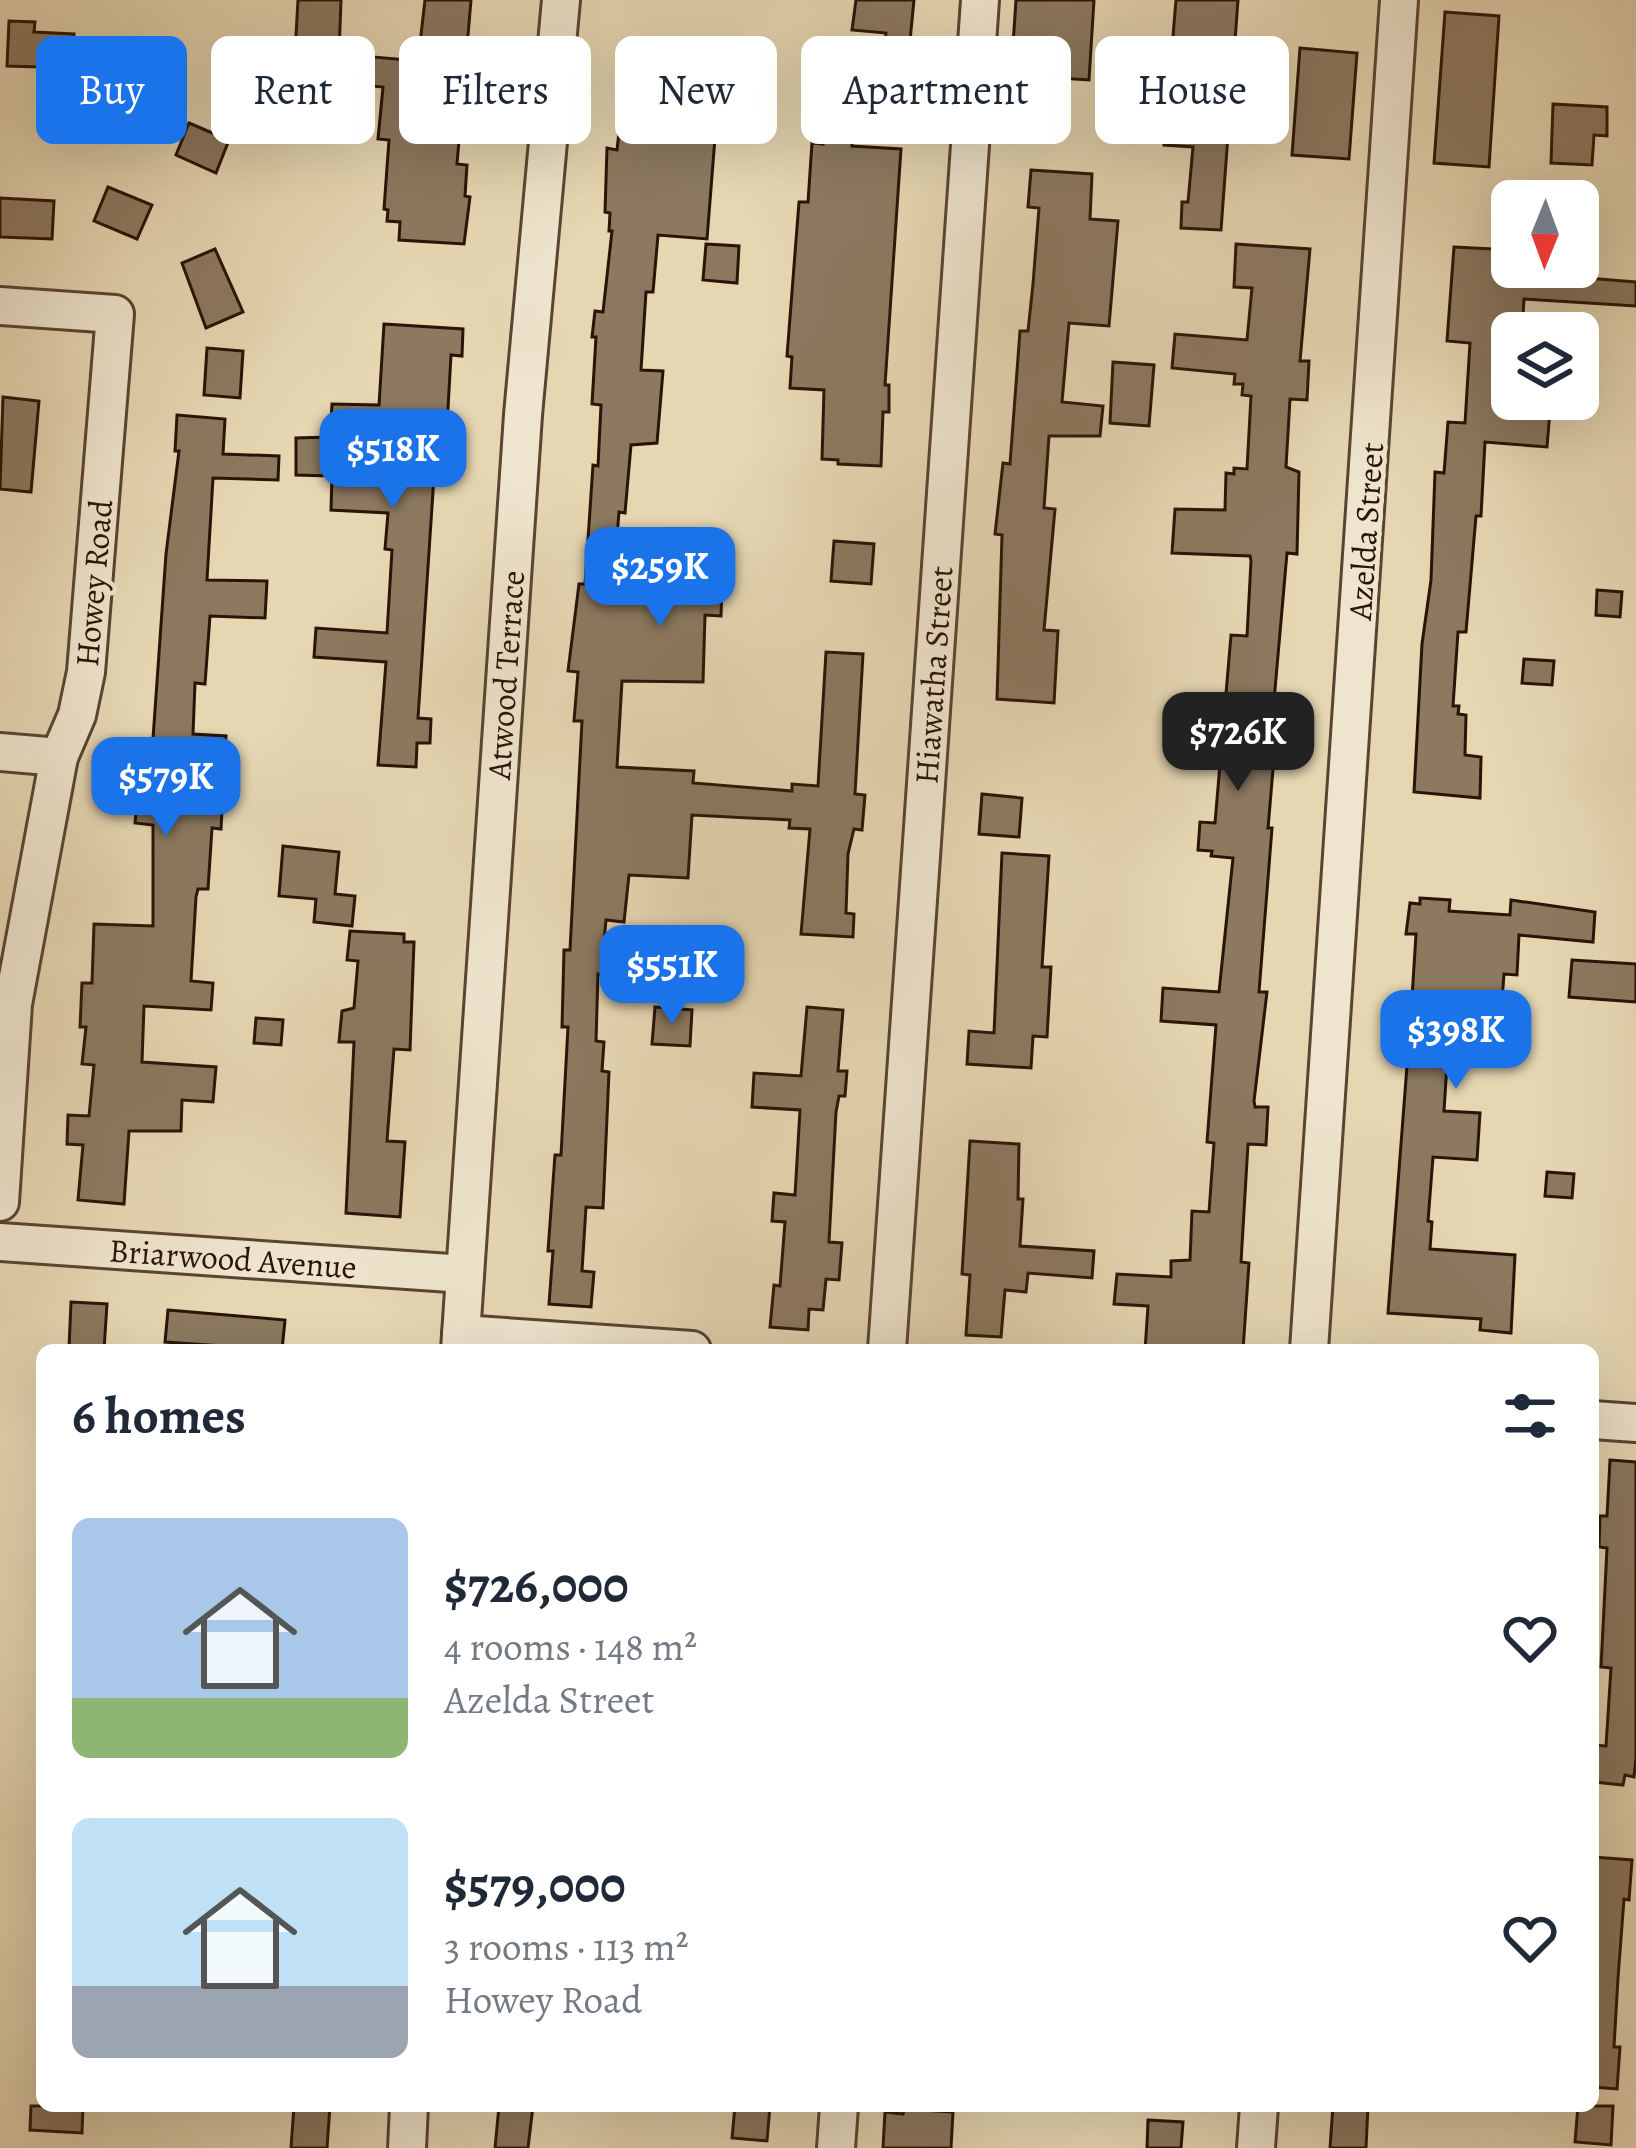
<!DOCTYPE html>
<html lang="en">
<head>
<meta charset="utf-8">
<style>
	:root { --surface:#fff; --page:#f2f2f3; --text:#1f2937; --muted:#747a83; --accent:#1a73e8 }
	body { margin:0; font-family:Alegreya,serif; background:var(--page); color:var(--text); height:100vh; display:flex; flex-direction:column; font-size:45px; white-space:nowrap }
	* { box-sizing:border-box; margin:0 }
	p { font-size:39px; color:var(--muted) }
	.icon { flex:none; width:66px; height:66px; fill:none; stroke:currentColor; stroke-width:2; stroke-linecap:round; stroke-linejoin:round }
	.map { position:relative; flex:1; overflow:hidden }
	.drawer { position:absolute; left:36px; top:1344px; width:1563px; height:768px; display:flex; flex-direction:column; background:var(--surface); border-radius:18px; box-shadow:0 12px 48px #0002 }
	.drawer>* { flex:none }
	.top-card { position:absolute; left:36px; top:36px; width:1566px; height:108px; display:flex; gap:24px }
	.needle { width:78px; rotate:181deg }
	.tools { position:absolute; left:1491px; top:180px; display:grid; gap:24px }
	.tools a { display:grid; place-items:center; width:108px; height:108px; border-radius:18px; background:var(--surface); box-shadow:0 12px 48px #0002; font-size:60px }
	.price { position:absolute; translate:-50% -102px; padding:0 27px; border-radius:24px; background:var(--accent); color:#fff; font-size:39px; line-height:78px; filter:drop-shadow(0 3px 6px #0008) }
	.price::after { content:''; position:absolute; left:50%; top:72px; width:36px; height:27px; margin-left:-18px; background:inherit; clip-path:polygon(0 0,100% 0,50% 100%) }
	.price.current { background:#222; color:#fff }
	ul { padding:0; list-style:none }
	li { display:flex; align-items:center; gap:36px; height:300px; padding:0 36px }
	li span { display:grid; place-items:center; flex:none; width:336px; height:240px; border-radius:18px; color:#555 }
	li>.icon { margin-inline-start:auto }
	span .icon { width:144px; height:144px; fill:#fffc; stroke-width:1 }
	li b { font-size:51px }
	h2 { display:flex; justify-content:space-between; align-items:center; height:144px; padding:0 36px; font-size:51px }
	.pill { padding:0 42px; border-radius:18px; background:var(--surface); box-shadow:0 12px 48px #0002; font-size:42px; line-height:108px }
	.pill.current { background:var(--accent); color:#fff }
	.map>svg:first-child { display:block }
	.building { fill:#8c7960; stroke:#2a1307; stroke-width:3 }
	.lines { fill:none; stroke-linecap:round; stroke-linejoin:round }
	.minor-casing { stroke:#594432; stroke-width:42 }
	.minor { stroke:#efe5ce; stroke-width:36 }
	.labels { text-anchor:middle; stroke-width:9; stroke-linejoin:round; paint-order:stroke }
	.street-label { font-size:33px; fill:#2a1307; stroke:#efe5ce }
</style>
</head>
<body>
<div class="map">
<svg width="1636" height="2148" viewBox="0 0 1636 2148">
	<rect width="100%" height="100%" fill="#e6d7b3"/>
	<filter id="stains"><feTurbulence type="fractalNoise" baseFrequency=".00167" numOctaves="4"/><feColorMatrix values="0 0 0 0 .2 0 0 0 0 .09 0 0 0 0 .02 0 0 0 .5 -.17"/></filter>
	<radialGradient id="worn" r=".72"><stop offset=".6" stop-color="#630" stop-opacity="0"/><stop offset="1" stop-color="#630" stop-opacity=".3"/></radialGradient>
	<g class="building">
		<path d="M298,0H341L339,54L418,61L425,0H471L457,164L467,165L465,196L470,197L464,244L399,240L400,222L387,221L388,210L384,209L389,140L378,139L383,87L298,79V70H294Z"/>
		<path d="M856,0H914L909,51L884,48L886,33L852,30Z"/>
		<path d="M1016,0H1094L1089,80L1011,75Z"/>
		<path d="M1176,0H1238L1221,230L1181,228L1182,202H1188L1193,147L1164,145Z"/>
		<path d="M1445,12L1499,16L1489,167L1434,163Z"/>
		<path d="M9,21L35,22L34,32L74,34L73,68L7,66Z"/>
		<path d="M636,42L759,50L756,103L718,100L707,239L658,235L653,292H646L641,370L663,371L657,443L631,445L625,513L619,512L613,586L684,592V579L722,581L721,616L705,615L703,682L622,681L617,767L694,771L693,783L792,791V784L818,786L826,652L863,654L855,794L865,795L862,830L854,829L848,854L846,913L854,914L853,937L801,934L810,829L789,828L790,820L692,815L688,878L629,875L624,922L606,920L601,975L598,974L596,1041L604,1042L602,1071L609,1072L603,1208L586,1207L582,1271L594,1272L591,1307L549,1304L553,1251H548L551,1210L555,1155H561L568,1027H562L564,950H570L582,721H574L578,672L568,671L579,584H585L593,465L598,466L601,405L592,404L596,337H592L595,311L603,312L612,231H609L610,213L605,212L607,148L617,150L619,132L629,133Z"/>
		<path d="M1300,48L1357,53L1349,159L1292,155Z"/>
		<path d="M826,76L856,77L852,146L901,149L885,385H889V412H883L881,466L838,464V460L822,459L824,390L790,388L792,357L787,356L799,202H808L812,143L823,144Z"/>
		<path d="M1553,104L1607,107V136L1594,135L1592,165L1551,163Z"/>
		<path d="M189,123L229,140L216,173L176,155Z"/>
		<path d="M1031,170L1092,174L1090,219L1118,221L1109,326L1069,323L1062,402L1103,406L1100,436H1049L1044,508L1055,509L1044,630L1058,631L1054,703L997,699L1002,535L995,534L1003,463L1010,464L1020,331H1028L1033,284L1039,208L1028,207Z"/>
		<path d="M108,187L152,205L137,239L94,221Z"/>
		<path d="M0,198L54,201L52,239L0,237Z"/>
		<path d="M706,244L739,246L737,283L703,280Z"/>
		<path d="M1236,244L1310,249L1300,361H1309L1307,400L1290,399L1286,467L1299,472L1297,554L1287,553L1270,746H1275L1268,828H1272L1259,992H1267L1254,1101L1255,1107H1268L1266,1145L1248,1144L1241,1262L1249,1263L1243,1350H1145L1148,1306L1114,1304L1117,1274L1171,1277V1261L1190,1260L1192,1211L1209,1212L1214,1143L1207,1142L1216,1025L1161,1021L1163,988L1219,992L1233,858L1211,856L1212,851L1198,850L1200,822L1215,823L1231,635L1247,636L1251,561L1250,556L1172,553L1175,509L1225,510L1226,473L1234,474V468L1247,469L1251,396L1242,395L1243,384H1234L1235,374L1172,368L1175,334L1247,340L1252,288L1234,287Z"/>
		<path d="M1454,247L1512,250V267H1526V273L1636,282V306L1524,299L1522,333H1512V399H1551L1547,447L1485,442L1481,516H1476L1466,632H1458L1453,706H1459L1458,714L1466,715L1465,755L1481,757L1480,798L1414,792L1422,644L1431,580L1435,472L1444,473L1448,422L1465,423L1470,343L1447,341Z"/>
		<path d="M215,249L243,312L206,328L182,263Z"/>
		<path d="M384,324L463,329L462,356L451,355L445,462L435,461L418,718L431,719L430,743H417L416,767L378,765L386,662L314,657L316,628L387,633L392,550L385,549L388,513L331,510L332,476L296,475V438L330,437L332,404L379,405Z"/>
		<path d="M207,348L243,351L240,398L204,395Z"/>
		<path d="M1113,362L1154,365L1149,426L1110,423Z"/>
		<path d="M3,397L39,401L31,492L0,489Z"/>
		<path d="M177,415L225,419L223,454L279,456L278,480L213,478L207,580L267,581L265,618L210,616L205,684L195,683L193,734L226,736L221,829L212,828L208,889H198L196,897L191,981L213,983L211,1010L144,1006L142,1062L216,1067L213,1102L182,1100L181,1131H129L124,1204L78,1200L83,1145L67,1144L68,1115L89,1116L94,1065L82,1064L86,1027H80L82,983H92L94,924L153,926V825L135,823L139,781H150L166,554L179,451H175Z"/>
		<path d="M834,541L874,544L871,584L831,581Z"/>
		<path d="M1597,590L1622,592L1620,617L1596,615Z"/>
		<path d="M1524,659L1554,661L1552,685L1522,683Z"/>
		<path d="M982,794L1022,798L1019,837L979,834Z"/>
		<path d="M283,846L339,852L335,894L355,896L352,926L314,922L316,899L279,896Z"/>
		<path d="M1002,853L1049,856L1042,967H1051L1047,1037L1033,1036L1031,1068L967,1064L969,1031L994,1033Z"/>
		<path d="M1420,898L1450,900L1449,911L1510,915L1511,900L1595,912L1593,942L1519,935L1517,975L1504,974L1500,1027L1518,1028L1517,1055L1448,1049L1444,1111L1480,1113L1477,1160L1433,1157L1428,1221L1432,1222L1430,1249L1515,1255L1511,1333L1480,1330L1481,1319L1388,1313L1409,1040L1395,1039L1399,997L1412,998L1416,934H1406L1410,903L1420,904Z"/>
		<path d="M350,931L404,934V942H414L410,1050L394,1049L387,1141L405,1142L400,1217L346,1213L354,1042H339L342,1011L354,1008L358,961L347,960Z"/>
		<path d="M1572,960L1636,964V1002L1569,997Z"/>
		<path d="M655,1007L692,1010L690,1046L652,1044Z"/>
		<path d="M807,1007L843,1010L838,1071H847L845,1096H839L836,1112L829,1242L842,1243L839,1280L826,1279L823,1310L809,1309L808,1330L770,1327L774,1285L780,1286L785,1222L772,1221L774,1193L795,1195L800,1110L752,1107L754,1073L801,1076Z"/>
		<path d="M256,1018L283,1020L281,1045L254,1043Z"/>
		<path d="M970,1141L1019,1144L1018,1199H1023L1020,1246L1094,1251L1092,1278L1028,1273L1026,1292L1005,1290L1001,1337L966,1335L970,1275L962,1274Z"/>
		<path d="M1547,1172L1574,1174L1572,1198L1545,1196Z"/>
		<path d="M71,1302L107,1304L104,1350L69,1348Z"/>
		<path d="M168,1310L285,1320L282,1350L165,1342Z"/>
		<path d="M1610,1460L1636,1462V1757L1634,1777L1625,1775L1623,1785L1593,1782V1745L1606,1746L1611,1668L1601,1667L1607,1548L1599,1547L1600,1516H1607Z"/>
		<path d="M1593,1857L1632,1860L1629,1900L1624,1899L1618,1978L1614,2047H1620L1617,2089L1593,2087Z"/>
		<path d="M31,2106H83L82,2133L30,2130Z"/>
		<path d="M294,2106H330L327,2148H291Z"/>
		<path d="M499,2106H533L528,2148H495Z"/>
		<path d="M735,2106H770L767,2141L732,2138Z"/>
		<path d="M1333,2106H1368L1366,2148H1330Z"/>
		<path d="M1578,2106H1613L1611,2145L1575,2142Z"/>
		<path d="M904,2109L953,2112L951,2148H883L885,2112L903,2114Z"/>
		<path d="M1148,2120L1183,2122L1181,2148H1147Z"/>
	</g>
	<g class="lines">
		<g class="minor-casing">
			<g id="minor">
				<path d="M0,306L115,314L86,672L77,715L59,757L13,1004L0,1202"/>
				<path d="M0,752L59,757"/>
				<path d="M0,1242L465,1274"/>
				<path d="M461,1334L692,1350"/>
				<path d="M460,1350L523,415L561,0"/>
				<path d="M887,1350L980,0"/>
				<path d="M1309,1350L1399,0"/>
				<path d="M1593,1420L1636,1423"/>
				<path d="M407,2148L409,2106"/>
				<path d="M836,2148L839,2106"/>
				<path d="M1256,2148L1259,2106"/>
			</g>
		</g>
		<use href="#minor" class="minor"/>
	</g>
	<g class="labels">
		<g class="street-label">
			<text transform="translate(1365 531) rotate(-86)" y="12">Azelda Street</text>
			<text transform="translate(93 583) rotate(-85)" y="12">Howey Road</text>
			<text transform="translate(505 675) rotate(-86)" y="12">Atwood Terrace</text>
			<text transform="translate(933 675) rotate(-86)" y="12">Hiawatha Street</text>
			<text transform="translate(233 1258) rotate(4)" y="12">Briarwood Avenue</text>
		</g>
	</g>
	<rect width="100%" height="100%" filter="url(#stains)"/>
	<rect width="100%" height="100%" fill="url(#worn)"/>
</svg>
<div class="tools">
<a><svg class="needle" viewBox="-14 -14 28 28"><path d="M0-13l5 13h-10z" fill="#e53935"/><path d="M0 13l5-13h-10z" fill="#747a83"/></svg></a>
<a><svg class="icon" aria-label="layers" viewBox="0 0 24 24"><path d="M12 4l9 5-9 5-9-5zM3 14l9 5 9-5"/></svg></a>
</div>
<b class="price" style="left:393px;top:511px">$518K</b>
<b class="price" style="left:660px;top:629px">$259K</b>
<b class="price current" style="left:1238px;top:794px">$726K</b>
<b class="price" style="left:166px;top:839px">$579K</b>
<b class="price" style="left:672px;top:1027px">$551K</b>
<b class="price" style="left:1456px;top:1092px">$398K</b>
<div class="top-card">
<a class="pill current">Buy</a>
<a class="pill">Rent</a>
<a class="pill">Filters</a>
<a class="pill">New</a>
<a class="pill">Apartment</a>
<a class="pill">House</a>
</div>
<section class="drawer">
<h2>6 homes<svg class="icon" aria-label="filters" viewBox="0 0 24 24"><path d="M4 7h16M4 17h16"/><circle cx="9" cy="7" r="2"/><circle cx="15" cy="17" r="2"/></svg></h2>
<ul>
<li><span style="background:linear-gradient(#a9c7e8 75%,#8fb573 0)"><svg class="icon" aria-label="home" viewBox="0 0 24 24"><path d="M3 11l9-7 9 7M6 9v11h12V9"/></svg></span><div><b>$726,000</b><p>4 rooms · 148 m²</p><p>Azelda Street</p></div><svg class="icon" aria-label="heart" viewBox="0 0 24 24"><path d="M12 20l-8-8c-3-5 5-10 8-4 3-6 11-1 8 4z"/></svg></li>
<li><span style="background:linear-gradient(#bfe0f5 70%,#9aa5b1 0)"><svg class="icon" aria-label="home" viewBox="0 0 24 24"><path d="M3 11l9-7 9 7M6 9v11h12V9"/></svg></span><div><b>$579,000</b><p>3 rooms · 113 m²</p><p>Howey Road</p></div><svg class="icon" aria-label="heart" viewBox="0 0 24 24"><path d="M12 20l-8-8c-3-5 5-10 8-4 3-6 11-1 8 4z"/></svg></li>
</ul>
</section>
</div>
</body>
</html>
